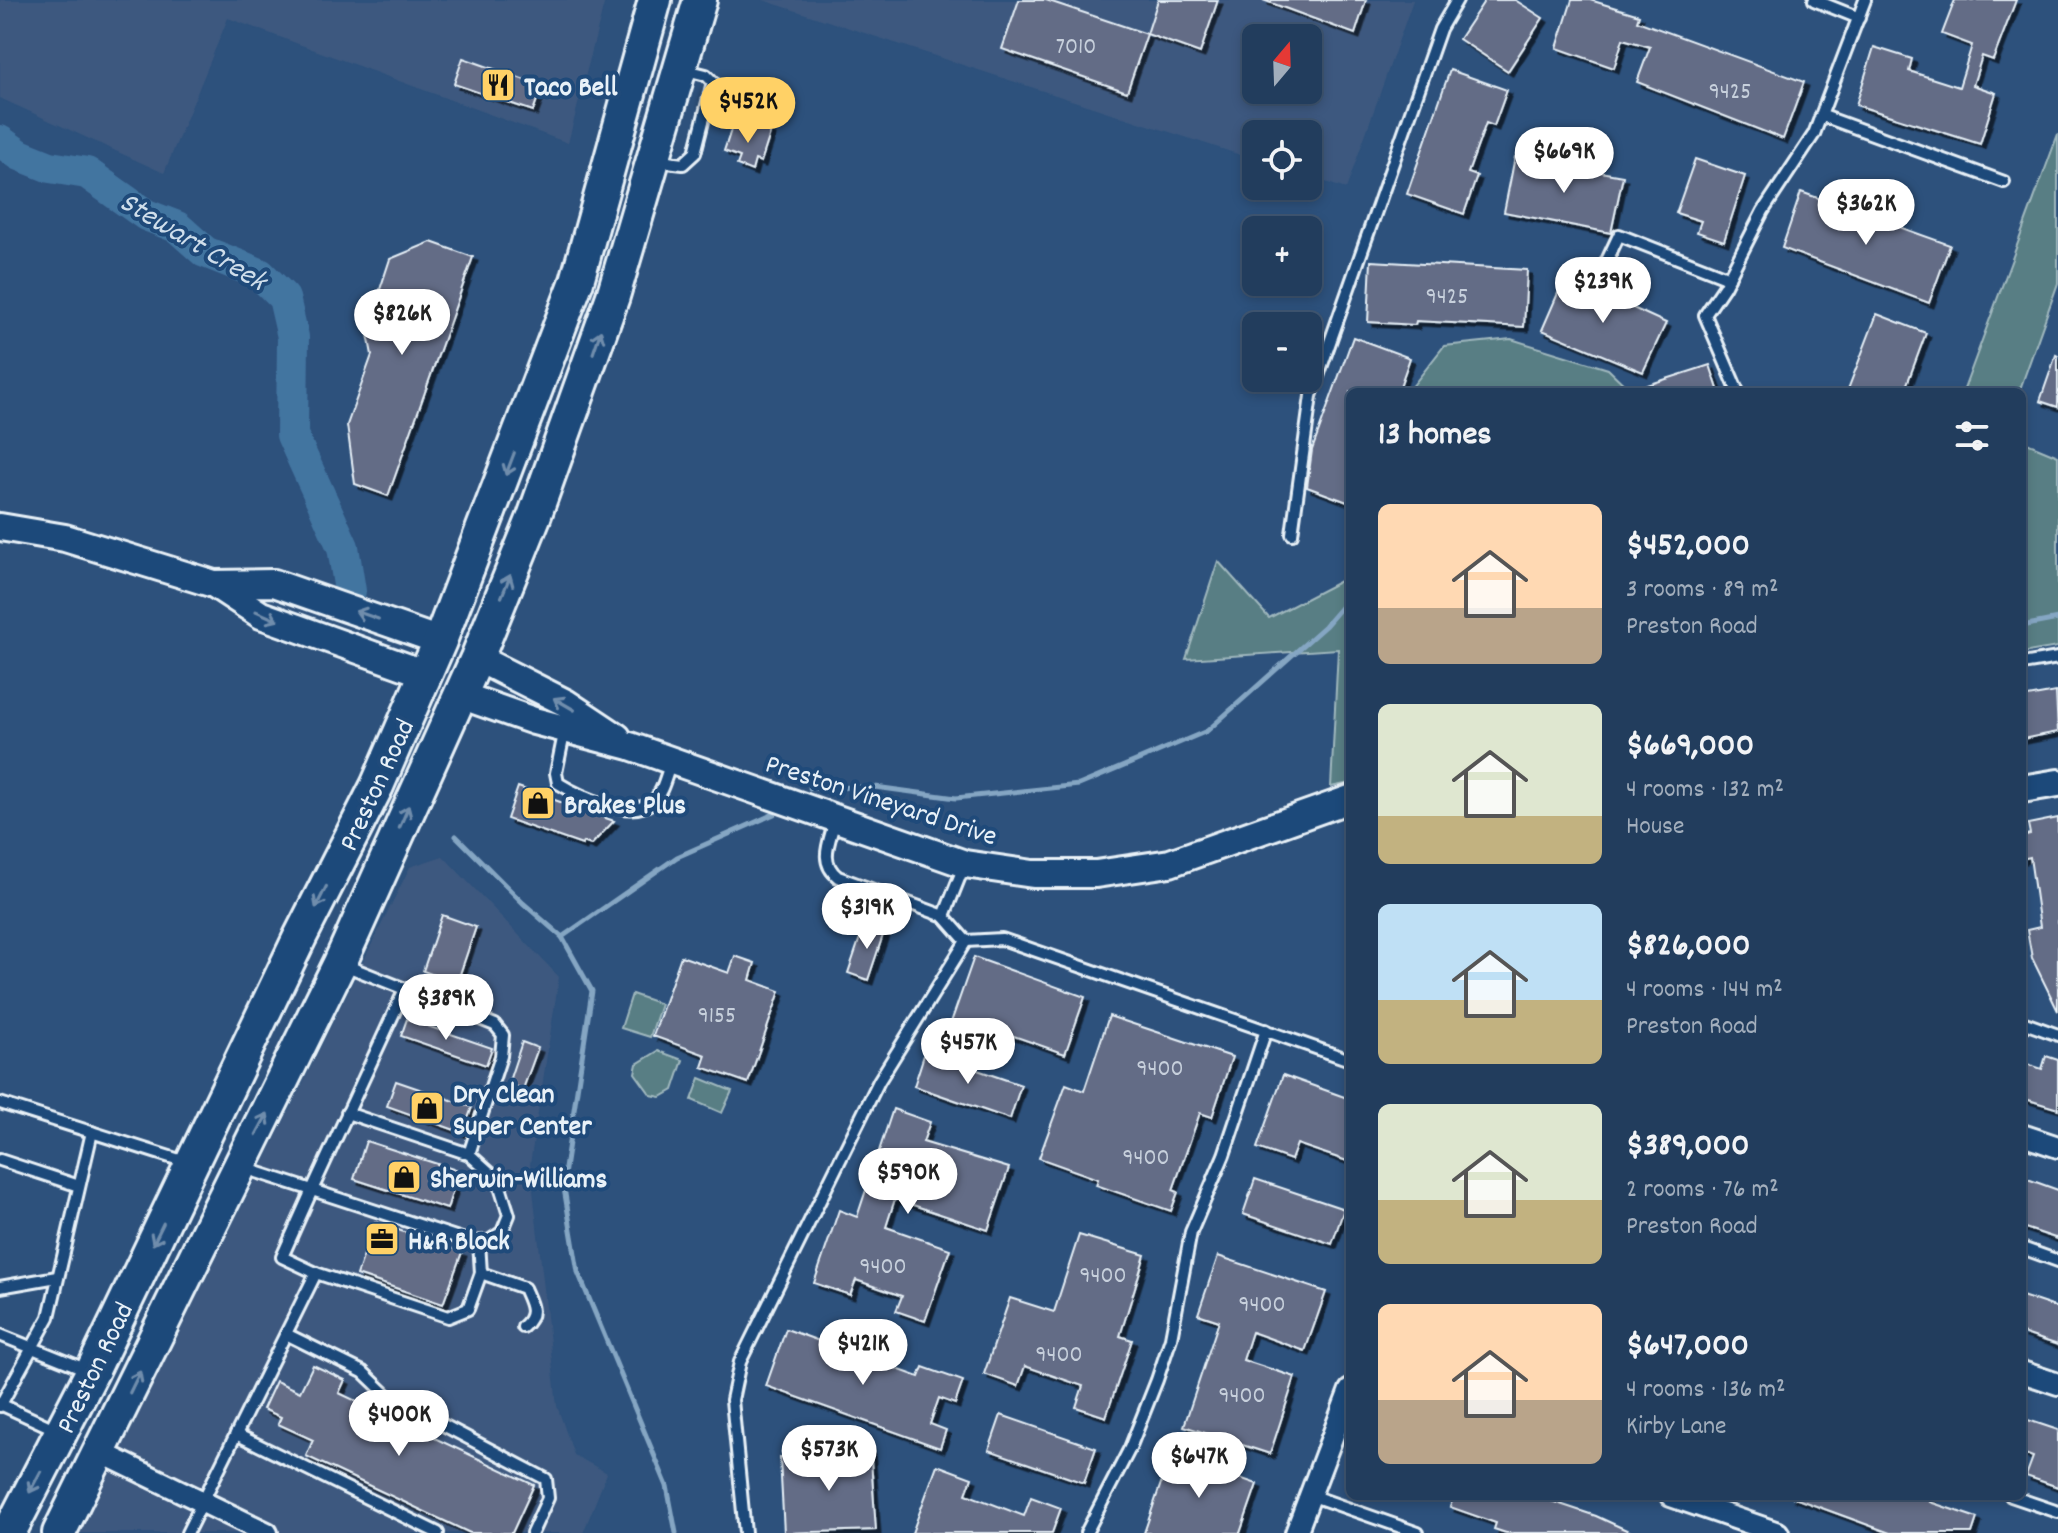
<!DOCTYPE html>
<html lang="en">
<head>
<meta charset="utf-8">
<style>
	:root { --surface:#223d5d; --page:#2e4866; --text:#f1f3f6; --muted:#a2aebc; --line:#3f5672; --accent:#ffd166 }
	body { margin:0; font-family:Dekko,sans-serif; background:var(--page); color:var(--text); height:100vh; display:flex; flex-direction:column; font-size:30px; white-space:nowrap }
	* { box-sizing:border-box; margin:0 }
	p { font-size:26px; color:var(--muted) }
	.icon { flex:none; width:44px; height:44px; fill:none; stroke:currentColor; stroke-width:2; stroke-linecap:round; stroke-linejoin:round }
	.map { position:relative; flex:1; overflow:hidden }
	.panel { position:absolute; left:1346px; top:388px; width:680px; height:1112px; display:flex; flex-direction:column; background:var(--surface); border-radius:12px; box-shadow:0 4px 12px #0003,0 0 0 2px var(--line) }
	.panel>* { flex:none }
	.needle { width:52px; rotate:19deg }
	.tools { position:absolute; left:1242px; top:24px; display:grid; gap:16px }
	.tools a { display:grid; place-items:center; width:80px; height:80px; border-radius:12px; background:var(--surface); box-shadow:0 4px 12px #0003,0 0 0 2px var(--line); font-size:40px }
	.price { position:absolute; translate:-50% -68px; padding:0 18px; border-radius:28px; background:#fff; color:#222; font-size:26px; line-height:52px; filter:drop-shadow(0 2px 4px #0008) }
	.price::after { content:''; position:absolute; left:50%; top:48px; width:24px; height:18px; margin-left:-12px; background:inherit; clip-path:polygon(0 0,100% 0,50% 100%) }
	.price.current { background:var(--accent); color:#111 }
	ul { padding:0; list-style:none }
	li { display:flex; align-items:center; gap:24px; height:200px; padding:0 32px }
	li span { display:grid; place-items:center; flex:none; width:224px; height:160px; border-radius:12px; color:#555 }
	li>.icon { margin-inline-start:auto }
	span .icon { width:96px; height:96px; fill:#fffc; stroke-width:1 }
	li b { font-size:34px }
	h2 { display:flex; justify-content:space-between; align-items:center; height:96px; padding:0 32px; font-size:34px }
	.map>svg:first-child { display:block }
	.built { fill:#3e597f; fill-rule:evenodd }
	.green { fill:#587e84; stroke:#a0b8be; stroke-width:2 }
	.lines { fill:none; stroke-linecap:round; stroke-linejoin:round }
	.stream { stroke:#85a6c3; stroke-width:5 }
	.river { stroke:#4374a0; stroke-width:32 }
	.building { fill:#646c86; stroke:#e8f1f8; stroke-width:2; filter:url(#shadow) }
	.service-casing { stroke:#e8f1f8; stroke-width:16 }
	.minor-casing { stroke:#e8f1f8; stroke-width:26 }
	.tertiary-casing { stroke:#e8f1f8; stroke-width:32 }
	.primary-casing { stroke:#e8f1f8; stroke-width:38 }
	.service { stroke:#1f4a7a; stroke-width:10 }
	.minor { stroke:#1f4a7a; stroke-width:20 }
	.tertiary { stroke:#1f4a7a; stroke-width:26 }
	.primary { stroke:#1f4a7a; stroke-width:32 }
	.oneway { stroke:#6f8dac }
	.labels { text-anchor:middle; stroke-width:8; stroke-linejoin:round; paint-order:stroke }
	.number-label { font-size:24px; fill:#c7d0dc }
	.poi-label { font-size:28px; font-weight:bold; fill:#e8f1f8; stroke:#1f4a7a; text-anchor:start }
	.street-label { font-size:28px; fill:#e8f1f8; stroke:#1f4a7a }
	.water-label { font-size:30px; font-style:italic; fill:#cfdeeb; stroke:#1f4a7a }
</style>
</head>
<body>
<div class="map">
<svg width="2058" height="1533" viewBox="0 0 2058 1533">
	<defs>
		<filter id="shadow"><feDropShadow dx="4.5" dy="4.5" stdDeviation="0" flood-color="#0009"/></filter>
	</defs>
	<rect width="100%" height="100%" fill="#2d517c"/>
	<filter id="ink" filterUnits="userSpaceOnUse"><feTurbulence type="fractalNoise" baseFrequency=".0125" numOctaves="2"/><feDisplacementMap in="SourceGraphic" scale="16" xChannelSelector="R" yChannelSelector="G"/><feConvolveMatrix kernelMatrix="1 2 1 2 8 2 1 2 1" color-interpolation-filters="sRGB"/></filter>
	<g filter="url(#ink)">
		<g class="built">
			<path d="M0,0H605L568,143L228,18L164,173L0,98Z"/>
			<path d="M763,0H1413L1346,189L1308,176V134H1256V160ZM1256,38H1308V90H1256Z"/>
			<path d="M443,856L559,977L530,1164L557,1406L574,1455L607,1473L583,1533H80L410,867Z"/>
		</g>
		<g class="green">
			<path d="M2058,134V283L2019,392H1963Z"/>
			<path d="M1511,339L1608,369L1632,392H1408L1444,346Z"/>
			<path d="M2022,441L2058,456V647L2022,653Z"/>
			<path d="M1218,561L1269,618L1350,576V783L1331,787L1338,649L1186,659Z"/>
			<path d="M632,994L661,1004L650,1037L621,1028Z"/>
			<path d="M658,1051L683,1060L673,1090L661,1097L651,1095L635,1073L637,1064Z"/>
			<path d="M700,1078L732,1091L722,1113L692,1100Z"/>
		</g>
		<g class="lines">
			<g class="stream">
				<path d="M2022,626L2058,619"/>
				<path d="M810,788L875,787L956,798L1079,785L1207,731L1325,626L1350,597"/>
				<path d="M456,836L523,903L562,937L592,991L563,1182L578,1272L667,1486L676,1533"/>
				<path d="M562,937L677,857L774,814"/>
			</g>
			<path class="river" d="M0,141L20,155L50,167L87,173L146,215L177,227L205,252L260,274L284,298L293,337L292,435L343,547L350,591"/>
		</g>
		<g class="building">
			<path d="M1019,0H1046L1147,34L1158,0H1218L1200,53L1147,34L1127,92L1002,49Z"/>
			<path d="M1263,0H1366L1355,34Z"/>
			<path d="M1485,0H1515L1543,18L1508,71L1459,39Z"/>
			<path d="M1572,0H1590L1639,15L1637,21L1804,82L1783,139L1637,82L1650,47L1623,39L1614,68L1557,48Z"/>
			<path d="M1955,0H2016L1993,60L1982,56L1973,85L1996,93L1980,144L1856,105L1874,47L1912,59L1909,71L1959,87L1972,45L1942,34Z"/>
			<path d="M463,58L542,86L533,111L454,84Z"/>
			<path d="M1450,70L1507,90L1494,126L1486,123L1468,173L1477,176L1464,214L1407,194Z"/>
			<path d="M746,122L771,131L761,162L755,160L752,171L737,165L740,157L724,151L732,127L743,131Z"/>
			<path d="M1515,157L1623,176L1611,233L1504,212Z"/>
			<path d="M1695,159L1745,176L1724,241L1697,232L1701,221L1676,213Z"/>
			<path d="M1801,192L1950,245L1929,303L1782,248Z"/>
			<path d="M431,242L473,257L388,496L355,484L347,425L372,355L367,329L390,259Z"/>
			<path d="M1371,261L1527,270L1524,327L1416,321L1415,325L1368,322Z"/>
			<path d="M1565,277L1666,323L1643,372L1542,330Z"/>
			<path d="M1877,314L1926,333L1904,392H1847Z"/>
			<path d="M1353,337L1410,358L1398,392H1350V503L1307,487L1312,450Z"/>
			<path d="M2056,355L2058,356V407L2040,401Z"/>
			<path d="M1710,365L1719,392H1635V389Z"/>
			<path d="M2056,692L2058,732L2022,739V698Z"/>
			<path d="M518,787L614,821L591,845L583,842L582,845L507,819Z"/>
			<path d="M2058,818V1011L2032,958L2027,930L2040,927L2030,857L2022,859V836L2030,834L2028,824Z"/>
			<path d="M442,915L476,927L457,983L423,971Z"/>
			<path d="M865,923L885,929L868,980L848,973Z"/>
			<path d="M681,956L729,973L735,956L755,963L750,980L780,991L748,1083L702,1067L706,1055L653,1036Z"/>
			<path d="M974,957L1085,997L1065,1054L991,1028L985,1044L948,1031Z"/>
			<path d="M1109,1016L1232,1057L1212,1117L1200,1113L1173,1190L1178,1192L1171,1211L1096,1185L1098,1179L1039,1158L1066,1084L1084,1091Z"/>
			<path d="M407,1019L492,1048L486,1065L401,1036Z"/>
			<path d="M522,1042L538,1048L523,1089L508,1084Z"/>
			<path d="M925,1052L1021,1085L1010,1119L914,1086Z"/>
			<path d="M2046,1056L2058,1060V1109L2022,1098L2027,1064L2042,1069Z"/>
			<path d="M1283,1075L1350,1099V1162L1297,1144L1291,1160L1257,1148Z"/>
			<path d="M396,1081L472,1107L463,1133L387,1106Z"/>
			<path d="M893,1109L930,1122L923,1142L1009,1168L988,1230L895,1199L886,1227L950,1249L925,1321L896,1311L902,1296L856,1280L850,1295L814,1283L839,1210L857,1217Z"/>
			<path d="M366,1141L459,1171L447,1209L354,1179Z"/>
			<path d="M2022,1177L2058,1190V1239L2022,1227Z"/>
			<path d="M1255,1179L1344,1209L1332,1244L1243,1214Z"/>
			<path d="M375,1222L462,1252L443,1304L357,1275Z"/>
			<path d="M1079,1235L1145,1255L1120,1336L1132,1340L1106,1417L1076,1407L1083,1386L1025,1366L1018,1386L984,1374L1010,1298L1054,1312Z"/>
			<path d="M1218,1256L1326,1292L1305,1351L1252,1332L1243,1360L1295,1377L1270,1454L1184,1426L1219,1321L1198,1314Z"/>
			<path d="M2022,1296L2058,1308V1345L2022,1333Z"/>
			<path d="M786,1329L919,1377L923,1367L963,1381L955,1404L939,1398L930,1424L946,1430L940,1448L766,1386Z"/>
			<path d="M313,1365L345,1380L339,1393L534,1485L512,1533H470L306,1456L313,1440L278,1424L281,1417L263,1409L276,1381L300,1392Z"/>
			<path d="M1001,1415L1096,1448L1084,1483L989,1450Z"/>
			<path d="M2022,1418L2058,1430V1487L2026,1476L2033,1457L2022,1453Z"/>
			<path d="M870,1446L876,1530L784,1533L780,1458L806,1457V1466L837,1465L836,1447Z"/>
			<path d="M1171,1454L1257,1484L1240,1533H1144Z"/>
			<path d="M937,1465L972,1478L966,1494L1024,1516L1031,1497L1061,1508L1052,1533H912Z"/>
			<path d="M1454,1496H1536L1596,1516L1633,1533H1506L1494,1529L1496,1523L1450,1507Z"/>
			<path d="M1789,1496H1932L1930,1502L1977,1518L1972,1533H1890Z"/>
		</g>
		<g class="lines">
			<g class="service-casing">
				<g id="service">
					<path d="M1814,0L1859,18"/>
					<path d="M1823,116L2004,182"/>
					<path d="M659,161L683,164L695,153L713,82L706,75L682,69"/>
					<path d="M1604,267L1619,235L1729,278"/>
					<path d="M1738,392L1705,315L1724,287L1763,211L1814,134L1865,0"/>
					<path d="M1292,534L1311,396L1440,29L1457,0"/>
					<path d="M2022,664L2058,658"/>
					<path d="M565,729L556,773L558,783C579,796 630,820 652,802C663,793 666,775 671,762"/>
					<path d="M835,820C830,841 818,862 838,877L944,916L966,941L1002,939L1350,1060"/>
					<path d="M944,916L964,866"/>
					<path d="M405,989L495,1025L503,1035L501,1056L469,1154"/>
					<path d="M2022,1022L2058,1035"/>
					<path d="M0,1103L189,1163"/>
					<path d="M0,1160L79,1186"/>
					<path d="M244,1168L312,1190L405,989L342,964"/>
					<path d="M479,1242L481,1273"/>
					<path d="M2022,1248L2058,1261"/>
					<path d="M316,1273L448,1317L468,1309L481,1273L524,1288C531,1304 538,1314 523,1327"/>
					<path d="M0,1287L57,1277"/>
					<path d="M286,1334L363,1372L388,1396L546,1479L548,1498L532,1533"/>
					<path d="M0,1335L90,1371"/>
					<path d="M0,1404L59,1431"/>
					<path d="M0,1406L49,1317L92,1132"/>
					<path d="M236,1434L438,1533"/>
					<path d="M1310,1495L1418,1533"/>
					<path d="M2011,1496L2058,1512"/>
					<path d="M187,1533L316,1273L282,1257L312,1190L471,1242L489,1241L502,1232L509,1215L498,1180L469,1154L347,1113"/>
					<path d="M745,1533L732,1400L740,1362L879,1081L966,941"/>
					<path d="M1086,1533L1130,1448L1157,1380L1171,1338L1191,1232L1224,1155L1266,1030"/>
				</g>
			</g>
			<g class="minor-casing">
				<g id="minor">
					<path d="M2022,1135L2058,1147"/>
					<path d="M2022,1372L2058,1384"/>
					<path d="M100,1452L267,1533"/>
					<path d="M1671,1496L1778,1533"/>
					<path d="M1296,1533L1350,1390"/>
				</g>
			</g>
			<g class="tertiary-casing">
				<g id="tertiary">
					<path d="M0,527L65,538L214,584L261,615L426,674"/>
					<path d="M214,584L274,583L440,641"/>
					<path d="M477,658L566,703L617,737"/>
					<path d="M460,695L534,721L630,746L965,864L1033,874H1096L1170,863L1350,799"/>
					<path d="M2022,789L2058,783"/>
				</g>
			</g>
			<g class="primary-casing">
				<g id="primary">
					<path d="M9,1533L92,1372L300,937L377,786L440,641L577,281L655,0"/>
					<path d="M59,1533L340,963L477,658L534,517L613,296L700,0"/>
				</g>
			</g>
			<use href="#service" class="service"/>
			<use href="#minor" class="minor"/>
			<use href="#tertiary" class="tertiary"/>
			<use href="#primary" class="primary"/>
		</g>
		<defs><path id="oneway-shaft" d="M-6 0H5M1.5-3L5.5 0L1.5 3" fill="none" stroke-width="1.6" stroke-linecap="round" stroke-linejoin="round" transform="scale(2)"/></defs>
		<g class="oneway">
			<use href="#oneway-shaft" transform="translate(597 342) rotate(-71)"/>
			<use href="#oneway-shaft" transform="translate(510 464) rotate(111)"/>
			<use href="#oneway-shaft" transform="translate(506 586) rotate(-68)"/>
			<use href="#oneway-shaft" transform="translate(367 615) rotate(-161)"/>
			<use href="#oneway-shaft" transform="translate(267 616) rotate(24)"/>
			<use href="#oneway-shaft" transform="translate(564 704) rotate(-150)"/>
			<use href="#oneway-shaft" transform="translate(404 817) rotate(-67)"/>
			<use href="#oneway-shaft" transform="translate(321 897) rotate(117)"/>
			<use href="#oneway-shaft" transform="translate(262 1124) rotate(-62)"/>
			<use href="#oneway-shaft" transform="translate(158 1234) rotate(116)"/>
			<use href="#oneway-shaft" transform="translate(135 1382) rotate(-64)"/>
			<use href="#oneway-shaft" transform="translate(35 1482) rotate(118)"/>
		</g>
	</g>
	<defs>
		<g id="restaurant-square" transform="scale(1.8)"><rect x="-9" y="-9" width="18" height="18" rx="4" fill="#ffd166" stroke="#1f4a7a"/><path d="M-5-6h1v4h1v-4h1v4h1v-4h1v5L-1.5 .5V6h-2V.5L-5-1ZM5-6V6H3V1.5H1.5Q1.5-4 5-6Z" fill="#111"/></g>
		<g id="shop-square" transform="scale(1.8)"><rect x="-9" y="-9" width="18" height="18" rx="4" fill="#ffd166" stroke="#1f4a7a"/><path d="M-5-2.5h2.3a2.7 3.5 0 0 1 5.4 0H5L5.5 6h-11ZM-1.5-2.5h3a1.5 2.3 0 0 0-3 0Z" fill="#111"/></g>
		<g id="office-square" transform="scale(1.8)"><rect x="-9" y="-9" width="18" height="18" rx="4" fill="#ffd166" stroke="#1f4a7a"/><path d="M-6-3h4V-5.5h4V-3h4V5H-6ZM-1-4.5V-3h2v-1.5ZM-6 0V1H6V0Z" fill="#111"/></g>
	</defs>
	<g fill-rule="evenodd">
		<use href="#restaurant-square" x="498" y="85"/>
		<use href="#shop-square" x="538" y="803"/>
		<use href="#shop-square" x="427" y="1108"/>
		<use href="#shop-square" x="404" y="1177"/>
		<use href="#office-square" x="382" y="1239"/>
	</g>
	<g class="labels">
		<g class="number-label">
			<text x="1076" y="53">7010</text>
			<text x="1730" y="98">9425</text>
			<text x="1447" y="303">9425</text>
			<text x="717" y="1022">9155</text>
			<text x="1160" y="1075">9400</text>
			<text x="1146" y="1164">9400</text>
			<text x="883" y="1273">9400</text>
			<text x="1103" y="1282">9400</text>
			<text x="1262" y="1311">9400</text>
			<text x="1059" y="1361">9400</text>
			<text x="1242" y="1402">9400</text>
		</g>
		<g class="poi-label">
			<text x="524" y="95">Taco Bell</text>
			<text x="564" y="813">Brakes Plus</text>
			<text x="453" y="1102">Dry Clean<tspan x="453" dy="32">Super Center</tspan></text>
			<text x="430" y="1187">Sherwin-Williams</text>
			<text x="408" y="1249">H&amp;R Block</text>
		</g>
		<g class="street-label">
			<text transform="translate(375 784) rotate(-65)" y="10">Preston Road</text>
			<text transform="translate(882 798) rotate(18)" y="10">Preston Vineyard Drive</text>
			<text transform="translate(93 1367) rotate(-64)" y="10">Preston Road</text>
		</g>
		<g class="water-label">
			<text transform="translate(194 240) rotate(31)" y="10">Stewart Creek</text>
		</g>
	</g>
</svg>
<div class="tools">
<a><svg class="needle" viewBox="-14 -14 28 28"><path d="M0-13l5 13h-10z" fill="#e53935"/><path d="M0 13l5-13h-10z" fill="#a2aebc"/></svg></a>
<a><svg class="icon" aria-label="locate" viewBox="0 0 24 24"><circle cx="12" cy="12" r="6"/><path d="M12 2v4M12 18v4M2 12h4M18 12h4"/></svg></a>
<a>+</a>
<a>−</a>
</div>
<b class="price current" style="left:748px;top:145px">$452K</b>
<b class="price" style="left:1564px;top:195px">$669K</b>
<b class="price" style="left:1866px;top:247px">$362K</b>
<b class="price" style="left:1603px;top:325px">$239K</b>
<b class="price" style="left:402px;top:357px">$826K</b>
<b class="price" style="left:867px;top:951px">$319K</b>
<b class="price" style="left:446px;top:1042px">$389K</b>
<b class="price" style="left:968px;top:1086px">$457K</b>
<b class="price" style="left:908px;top:1216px">$590K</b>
<b class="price" style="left:863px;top:1387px">$421K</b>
<b class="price" style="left:399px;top:1458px">$400K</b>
<b class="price" style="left:829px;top:1493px">$573K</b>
<b class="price" style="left:1199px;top:1500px">$647K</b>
<section class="panel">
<h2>13 homes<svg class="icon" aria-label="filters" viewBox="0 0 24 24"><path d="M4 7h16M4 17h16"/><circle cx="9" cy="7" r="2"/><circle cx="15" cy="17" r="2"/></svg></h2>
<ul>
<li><span style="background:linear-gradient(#ffd9b3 65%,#b9a48a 0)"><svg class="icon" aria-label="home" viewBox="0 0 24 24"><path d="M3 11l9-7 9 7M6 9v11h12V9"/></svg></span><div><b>$452,000</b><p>3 rooms · 89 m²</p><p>Preston Road</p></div></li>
<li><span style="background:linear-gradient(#dfe7d0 70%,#c2b280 0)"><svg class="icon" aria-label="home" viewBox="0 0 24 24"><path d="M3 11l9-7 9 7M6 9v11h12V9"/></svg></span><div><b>$669,000</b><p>4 rooms · 132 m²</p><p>House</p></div></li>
<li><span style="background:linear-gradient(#bfe0f5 60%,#c2b280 0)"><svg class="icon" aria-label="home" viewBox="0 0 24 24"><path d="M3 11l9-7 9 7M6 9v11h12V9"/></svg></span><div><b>$826,000</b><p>4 rooms · 144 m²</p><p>Preston Road</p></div></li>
<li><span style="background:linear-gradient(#dfe7d0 60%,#c2b280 0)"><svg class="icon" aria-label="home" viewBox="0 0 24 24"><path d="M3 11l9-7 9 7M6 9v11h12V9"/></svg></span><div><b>$389,000</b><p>2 rooms · 76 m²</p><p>Preston Road</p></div></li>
<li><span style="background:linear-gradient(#ffd9b3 60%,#b9a48a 0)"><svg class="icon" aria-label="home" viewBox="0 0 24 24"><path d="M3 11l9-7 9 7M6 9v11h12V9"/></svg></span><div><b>$647,000</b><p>4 rooms · 136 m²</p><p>Kirby Lane</p></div></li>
</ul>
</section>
</div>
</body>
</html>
